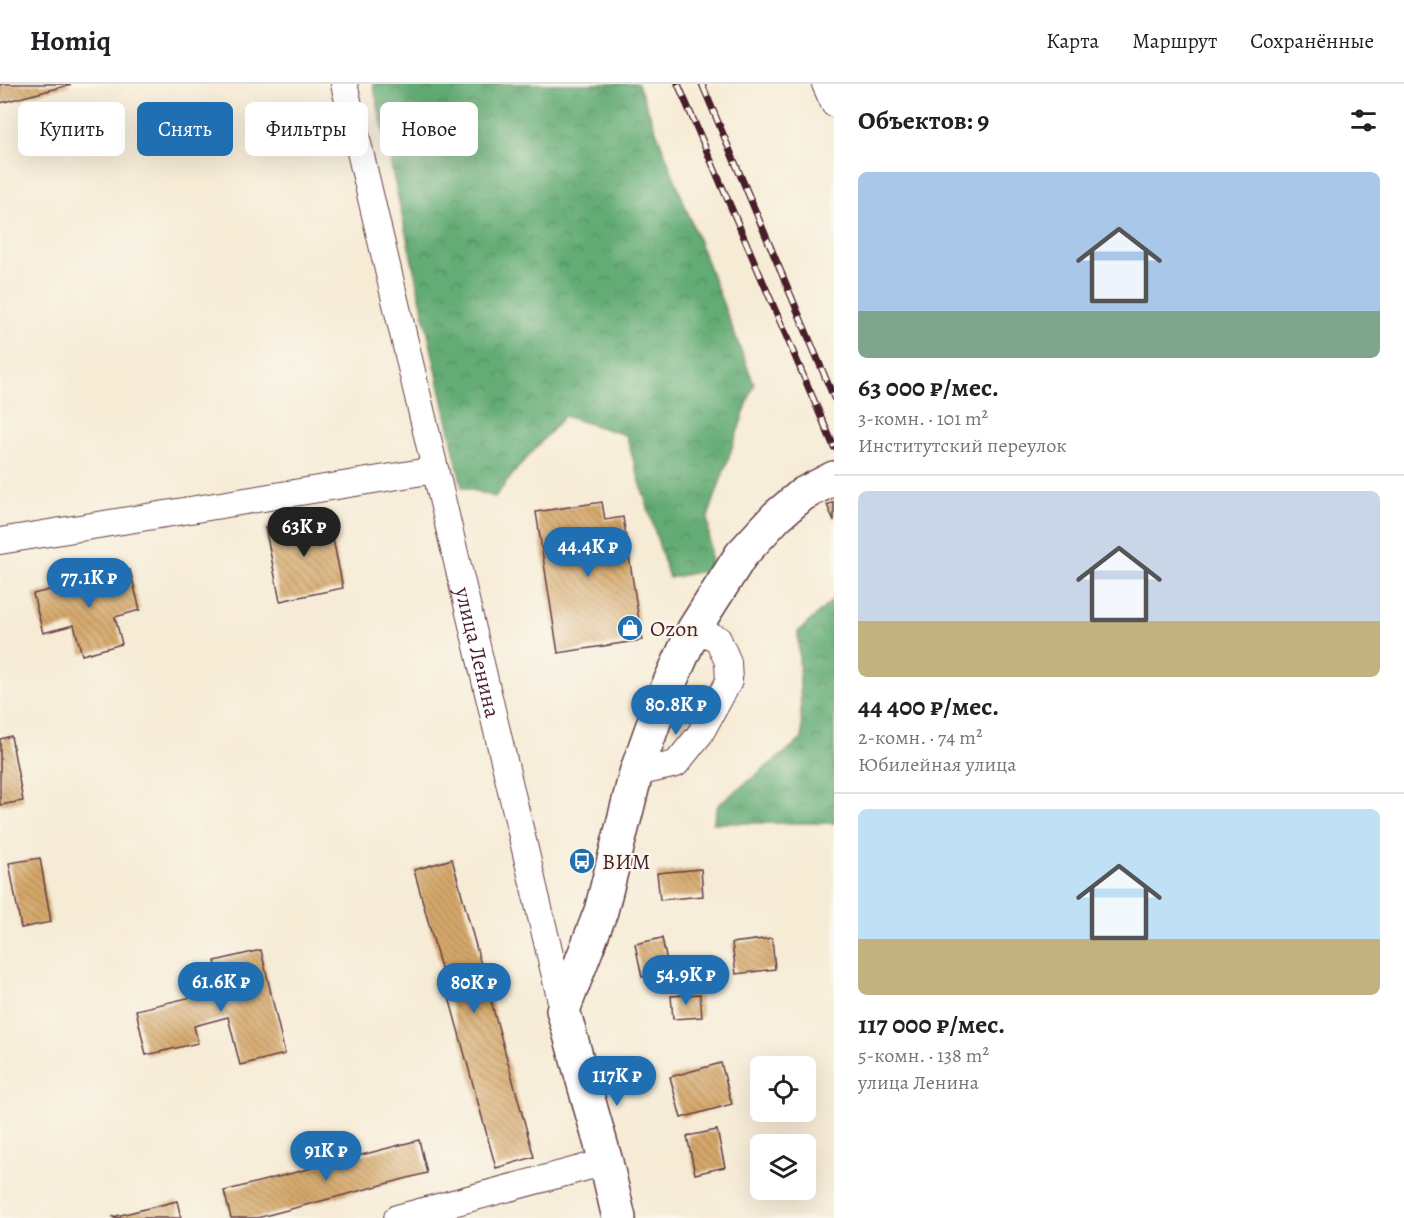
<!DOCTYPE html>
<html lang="ru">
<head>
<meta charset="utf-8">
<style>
	:root { --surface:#fff; --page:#f6f6f6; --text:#202124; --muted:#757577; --line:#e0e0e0; --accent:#1f6fb2 }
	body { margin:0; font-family:Alegreya,serif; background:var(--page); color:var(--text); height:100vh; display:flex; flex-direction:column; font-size:22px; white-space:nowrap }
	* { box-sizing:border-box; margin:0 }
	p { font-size:20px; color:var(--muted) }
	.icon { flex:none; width:33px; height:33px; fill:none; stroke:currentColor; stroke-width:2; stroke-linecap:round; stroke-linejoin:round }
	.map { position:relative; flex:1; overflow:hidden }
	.sheet { display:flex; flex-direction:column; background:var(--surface); width:570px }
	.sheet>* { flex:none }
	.guide { position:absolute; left:18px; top:18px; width:570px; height:54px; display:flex; gap:12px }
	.fabs { position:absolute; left:750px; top:972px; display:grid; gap:12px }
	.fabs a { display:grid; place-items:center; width:66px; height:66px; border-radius:9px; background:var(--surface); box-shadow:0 6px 24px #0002; font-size:30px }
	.price { position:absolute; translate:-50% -51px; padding:0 14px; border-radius:21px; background:var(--accent); color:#fff; font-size:20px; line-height:39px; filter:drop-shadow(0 2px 3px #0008) }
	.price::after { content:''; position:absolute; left:50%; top:36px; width:18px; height:14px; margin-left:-9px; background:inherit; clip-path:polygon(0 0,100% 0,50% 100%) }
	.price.selected { background:#222; color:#fff }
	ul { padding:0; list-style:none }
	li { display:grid; align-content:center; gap:12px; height:318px; padding:0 24px }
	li+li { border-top:2px solid var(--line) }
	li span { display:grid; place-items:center; height:186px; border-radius:9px; color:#555 }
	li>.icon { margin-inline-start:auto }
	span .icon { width:108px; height:108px; fill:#fffc; stroke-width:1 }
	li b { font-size:26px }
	h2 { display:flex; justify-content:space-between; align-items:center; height:72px; padding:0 24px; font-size:26px }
	.pill { padding:0 21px; border-radius:9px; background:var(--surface); box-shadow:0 6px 24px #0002; font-size:21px; line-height:54px }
	.pill.selected { background:var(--accent); color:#fff }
	header { display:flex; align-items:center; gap:36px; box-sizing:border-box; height:84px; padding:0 30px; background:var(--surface); border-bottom:2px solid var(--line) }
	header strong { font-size:28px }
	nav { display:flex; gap:33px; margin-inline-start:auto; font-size:21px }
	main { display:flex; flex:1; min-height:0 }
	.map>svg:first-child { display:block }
	.forest { fill:url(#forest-crowns); stroke:#566650; stroke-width:1.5 }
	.building { fill:url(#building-back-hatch) }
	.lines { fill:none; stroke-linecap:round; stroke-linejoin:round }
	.minor-casing { stroke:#643e44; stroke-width:28 }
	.secondary-casing { stroke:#643e44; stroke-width:36 }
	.minor { stroke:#fff; stroke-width:26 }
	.secondary { stroke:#fff; stroke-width:33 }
	.rail-casing { stroke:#4a1f2b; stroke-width:7 }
	.rail { stroke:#fbf7ec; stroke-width:4.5; stroke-dasharray:14; stroke-linecap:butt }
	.labels { text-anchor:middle; stroke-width:4.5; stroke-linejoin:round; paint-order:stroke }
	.poi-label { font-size:22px; fill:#4a1f2b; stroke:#fbf7ec; text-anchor:start }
	.street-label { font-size:22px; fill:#4a1f2b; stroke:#fbf7ec }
</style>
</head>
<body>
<header>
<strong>Homiq</strong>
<nav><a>Карта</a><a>Маршрут</a><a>Сохранённые</a></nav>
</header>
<main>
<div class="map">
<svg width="834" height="1134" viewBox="0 0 834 1134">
	<defs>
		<pattern id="forest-crowns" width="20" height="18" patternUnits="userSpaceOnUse" patternTransform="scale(1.5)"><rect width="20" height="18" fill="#63ac74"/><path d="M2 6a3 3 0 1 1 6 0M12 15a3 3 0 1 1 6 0" fill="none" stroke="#548b5f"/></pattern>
		<pattern id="building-back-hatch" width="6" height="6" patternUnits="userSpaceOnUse" patternTransform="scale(1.5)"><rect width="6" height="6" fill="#d5a86b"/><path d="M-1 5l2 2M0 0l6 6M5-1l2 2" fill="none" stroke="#af8858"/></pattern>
	</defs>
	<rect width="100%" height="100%" fill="#fbf7ec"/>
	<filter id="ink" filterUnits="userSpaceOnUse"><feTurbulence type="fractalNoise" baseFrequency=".0167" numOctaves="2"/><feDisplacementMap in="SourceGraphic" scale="12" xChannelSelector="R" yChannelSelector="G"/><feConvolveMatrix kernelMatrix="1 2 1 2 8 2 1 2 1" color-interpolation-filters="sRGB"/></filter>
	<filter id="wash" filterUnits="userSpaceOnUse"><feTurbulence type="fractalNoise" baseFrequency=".008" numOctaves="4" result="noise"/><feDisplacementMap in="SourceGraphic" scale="24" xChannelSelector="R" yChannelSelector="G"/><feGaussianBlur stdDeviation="1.35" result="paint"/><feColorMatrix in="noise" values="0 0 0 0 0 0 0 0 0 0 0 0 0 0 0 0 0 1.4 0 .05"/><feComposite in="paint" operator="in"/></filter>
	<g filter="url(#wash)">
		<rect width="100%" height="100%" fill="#f6ebd5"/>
		<g class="forest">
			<path d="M373,0H638L754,300L708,433L711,486L669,494L626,351L564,332L517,385L495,413L462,403Z"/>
			<path d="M834,515V739H713L718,721L802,655L798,548Z"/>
		</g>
		<g id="blocks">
			<g class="building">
				<path d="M0,0H70V1L0,19Z"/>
				<path d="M602,418L605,436L623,433L642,556L558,569L536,428Z"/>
				<path d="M834,418V437L827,421Z"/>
				<path d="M328,430L343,504L280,517L265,443Z"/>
				<path d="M130,486L140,526L115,533L122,560L82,571L74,541L43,549L33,510Z"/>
				<path d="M11,652L23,717L0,721V655Z"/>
				<path d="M40,774L51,838L21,844L9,779Z"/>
				<path d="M452,775L534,1073L496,1084L414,786Z"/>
				<path d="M701,785L703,812L660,816L657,789Z"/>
				<path d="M662,854L669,887L642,893L635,860Z"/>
				<path d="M772,854L775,885L736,890L732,859Z"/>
				<path d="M261,866L285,970L240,981L228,933L194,942L198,959L146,971L136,926L222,906L215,877Z"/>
				<path d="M700,910L702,933L673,935L671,912Z"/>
				<path d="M721,979L732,1020L681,1034L670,993Z"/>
				<path d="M717,1046L725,1083L695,1090L687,1052Z"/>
				<path d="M419,1056L427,1089L257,1134H231L224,1107Z"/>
				<path d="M177,1117L181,1134H114L113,1133Z"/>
			</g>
		</g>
	</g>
	<g filter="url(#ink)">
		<use href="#blocks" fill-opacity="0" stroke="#643e44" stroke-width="1.5"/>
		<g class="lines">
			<g class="minor-casing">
				<g id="minor">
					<path id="s1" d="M344,0L563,926"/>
					<path d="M825,0L834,20"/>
					<path d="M0,457L435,386"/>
					<path d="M636,689L676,680L700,650L729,597L728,578L718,555L694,545"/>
					<path d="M397,1134L606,1078"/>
				</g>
			</g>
			<g class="secondary-casing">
				<path id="secondary" d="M619,1134L606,1078L563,926L601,827L636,689L661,618L694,545L741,471L777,432L803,410L834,394"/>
			</g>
			<use href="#minor" class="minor"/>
			<use href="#secondary" class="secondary"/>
			<g class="rail-casing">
				<g id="rail">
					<path d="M678,0L834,363"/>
					<path d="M702,0L834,314"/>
				</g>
			</g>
			<use href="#rail" class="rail"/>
		</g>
	</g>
	<defs>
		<g id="shop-disc" transform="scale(1.35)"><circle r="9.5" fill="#1f6fb2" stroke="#fbf7ec"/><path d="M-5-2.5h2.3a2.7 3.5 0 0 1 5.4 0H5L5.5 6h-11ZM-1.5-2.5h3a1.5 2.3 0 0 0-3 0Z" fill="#fff"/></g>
		<g id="bus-disc" transform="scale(1.35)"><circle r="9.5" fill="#1f6fb2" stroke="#fbf7ec"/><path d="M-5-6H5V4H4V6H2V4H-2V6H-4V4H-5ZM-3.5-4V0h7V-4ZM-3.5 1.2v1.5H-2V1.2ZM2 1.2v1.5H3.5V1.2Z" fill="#fff"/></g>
	</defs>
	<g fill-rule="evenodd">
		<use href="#shop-disc" x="630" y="544"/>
		<use href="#bus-disc" x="582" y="777"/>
	</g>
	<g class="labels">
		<g class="poi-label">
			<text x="650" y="552">Ozon</text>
			<text x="602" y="785">ВИМ</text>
		</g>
		<g class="street-label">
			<text dy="8" stroke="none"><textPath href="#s1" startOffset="584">улица Ленина</textPath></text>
		</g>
	</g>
</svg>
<div class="fabs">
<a><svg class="icon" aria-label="locate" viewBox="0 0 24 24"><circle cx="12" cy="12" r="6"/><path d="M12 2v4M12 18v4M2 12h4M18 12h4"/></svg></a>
<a><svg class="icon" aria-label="layers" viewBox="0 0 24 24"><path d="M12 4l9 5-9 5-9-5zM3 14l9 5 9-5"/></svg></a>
</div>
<b class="price selected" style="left:304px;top:474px">63K ₽</b>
<b class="price" style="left:588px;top:494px">44.4K ₽</b>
<b class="price" style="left:89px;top:525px">77.1K ₽</b>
<b class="price" style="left:676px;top:652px">80.8K ₽</b>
<b class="price" style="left:686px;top:922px">54.9K ₽</b>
<b class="price" style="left:221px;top:929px">61.6K ₽</b>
<b class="price" style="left:474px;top:930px">80K ₽</b>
<b class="price" style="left:617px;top:1023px">117K ₽</b>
<b class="price" style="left:326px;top:1098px">91K ₽</b>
<div class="guide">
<a class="pill">Купить</a>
<a class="pill selected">Снять</a>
<a class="pill">Фильтры</a>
<a class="pill">Новое</a>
</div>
</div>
<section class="sheet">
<h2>Объектов: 9<svg class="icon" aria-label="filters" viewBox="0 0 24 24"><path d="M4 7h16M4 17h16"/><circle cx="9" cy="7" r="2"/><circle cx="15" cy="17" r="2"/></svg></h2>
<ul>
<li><span style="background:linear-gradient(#a9c7e8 75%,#7fa58c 0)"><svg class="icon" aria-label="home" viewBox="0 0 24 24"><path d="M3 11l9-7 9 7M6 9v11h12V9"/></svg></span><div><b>63 000 ₽/мес.</b><p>3-комн. · 101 m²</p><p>Институтский переулок</p></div></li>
<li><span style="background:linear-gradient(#c9d6e8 70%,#c2b280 0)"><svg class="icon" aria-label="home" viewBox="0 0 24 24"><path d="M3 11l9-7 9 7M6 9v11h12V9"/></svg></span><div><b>44 400 ₽/мес.</b><p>2-комн. · 74 m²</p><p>Юбилейная улица</p></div></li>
<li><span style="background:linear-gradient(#bfe0f5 70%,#c2b280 0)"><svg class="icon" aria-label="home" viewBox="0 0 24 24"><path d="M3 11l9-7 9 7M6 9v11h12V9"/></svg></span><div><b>117 000 ₽/мес.</b><p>5-комн. · 138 m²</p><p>улица Ленина</p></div></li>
</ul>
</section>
</main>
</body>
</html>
